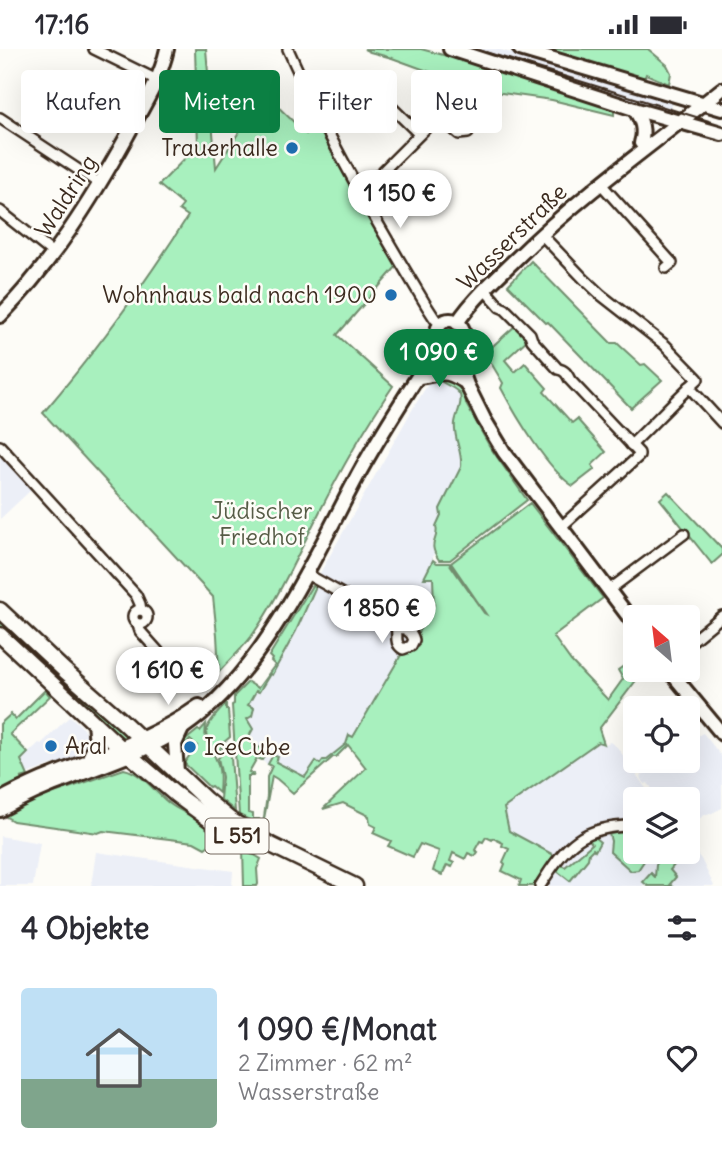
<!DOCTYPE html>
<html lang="de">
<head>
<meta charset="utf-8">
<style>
	:root { --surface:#fff; --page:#f7f7f7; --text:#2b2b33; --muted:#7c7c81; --accent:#0b8043 }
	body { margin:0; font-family:Delius,sans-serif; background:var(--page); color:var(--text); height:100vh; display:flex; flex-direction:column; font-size:26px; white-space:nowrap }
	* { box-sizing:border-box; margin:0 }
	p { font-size:23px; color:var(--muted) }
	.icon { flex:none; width:38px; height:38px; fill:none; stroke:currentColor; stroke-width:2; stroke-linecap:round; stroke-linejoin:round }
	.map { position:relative; height:837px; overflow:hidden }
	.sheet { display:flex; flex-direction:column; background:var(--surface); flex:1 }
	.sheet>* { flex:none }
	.guide { position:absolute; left:21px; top:21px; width:681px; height:63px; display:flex; gap:14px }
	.needle { width:46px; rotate:332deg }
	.tools { position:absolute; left:623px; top:556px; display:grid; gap:14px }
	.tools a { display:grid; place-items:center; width:77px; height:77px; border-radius:7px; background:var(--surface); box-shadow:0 7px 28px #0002; font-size:35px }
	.price { position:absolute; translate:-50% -60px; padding:0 16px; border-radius:24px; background:#fff; color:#222; font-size:23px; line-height:46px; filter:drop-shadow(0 2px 4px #0008) }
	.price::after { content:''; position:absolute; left:50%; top:42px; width:21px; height:16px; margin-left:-10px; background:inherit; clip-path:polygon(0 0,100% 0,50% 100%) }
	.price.selected { background:var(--accent); color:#fff }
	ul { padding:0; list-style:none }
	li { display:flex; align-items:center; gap:21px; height:175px; padding:0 21px }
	li span { display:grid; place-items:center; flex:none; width:196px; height:140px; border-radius:7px; color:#555 }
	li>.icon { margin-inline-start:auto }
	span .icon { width:84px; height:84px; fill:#fffc; stroke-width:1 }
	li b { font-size:30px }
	h2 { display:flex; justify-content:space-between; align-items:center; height:84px; padding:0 21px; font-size:30px }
	.tag { padding:0 24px; border-radius:7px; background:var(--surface); box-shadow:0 7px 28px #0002; font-size:24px; line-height:63px }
	.tag.selected { background:var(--accent); color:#fff }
	.status { display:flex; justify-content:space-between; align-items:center; height:49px; padding:0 35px; background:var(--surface); direction:ltr }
	.status svg { height:19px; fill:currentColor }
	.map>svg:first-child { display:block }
	.built { fill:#eceff7 }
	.green { fill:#a8f0be; stroke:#728d6e; stroke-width:2 }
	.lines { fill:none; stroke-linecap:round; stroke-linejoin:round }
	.street-casing { stroke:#3b2a1e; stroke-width:14 }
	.secondary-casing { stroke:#3b2a1e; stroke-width:18 }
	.primary-casing { stroke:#3b2a1e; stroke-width:19 }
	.street { stroke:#fdfcf7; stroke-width:9 }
	.secondary { stroke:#fdfcf7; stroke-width:12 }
	.primary { stroke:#fdfcf7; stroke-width:14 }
	.rail { stroke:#3b2a1e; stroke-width:2 }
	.poi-dot { fill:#1f6fb2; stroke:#fdfcf7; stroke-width:2.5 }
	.labels { text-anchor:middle; stroke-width:5; stroke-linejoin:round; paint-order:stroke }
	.shield { fill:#fdfcf7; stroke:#75695f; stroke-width:2 }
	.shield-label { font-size:21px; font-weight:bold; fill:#3b2a1e }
	.poi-label { font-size:23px; fill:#3b2a1e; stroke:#fdfcf7; text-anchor:end }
	.street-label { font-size:23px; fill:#3b2a1e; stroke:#fdfcf7 }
	.park-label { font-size:23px; fill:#565c46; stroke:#fdfcf7 }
</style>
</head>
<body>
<div class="status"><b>17:16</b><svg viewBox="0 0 49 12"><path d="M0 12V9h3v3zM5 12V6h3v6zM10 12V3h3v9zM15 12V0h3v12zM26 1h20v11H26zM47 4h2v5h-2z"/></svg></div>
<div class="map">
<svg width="722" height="837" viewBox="0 0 722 837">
	<rect width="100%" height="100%" fill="#fdfcf7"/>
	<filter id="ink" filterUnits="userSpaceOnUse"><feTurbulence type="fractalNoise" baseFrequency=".0143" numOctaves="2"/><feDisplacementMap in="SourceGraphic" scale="14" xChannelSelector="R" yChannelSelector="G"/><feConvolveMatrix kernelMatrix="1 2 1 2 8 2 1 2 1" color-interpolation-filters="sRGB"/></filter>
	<g filter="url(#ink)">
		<g class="built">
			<path d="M470,0H498L586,27L588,28L589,25L670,50L673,54L670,62H662L584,37V35Z"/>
			<path d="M442,333L458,342L461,349L455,375L458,398L462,411L461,418L440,460L441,466L436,477L437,482L432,495L434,503L430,524L433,529L434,556L417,585V596L410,603L401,606L353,689L302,735L257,709L243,697L239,666L276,616L311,540L412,361L428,335Z"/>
			<path d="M0,404L33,439L0,470Z"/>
			<path d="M70,667L83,679L87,687L88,697L85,703L67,713L54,715L27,725L21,711L39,694L41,695Z"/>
			<path d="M703,684L722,708V759L712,764L706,765L688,777V751H658L652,743L651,738L648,734L645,735L640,728L659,712H688V692Z"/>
			<path d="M598,692L603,696L610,693L617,698L654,751H635V803H688V795L701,810L714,837H533L554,806L509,782L504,759Z"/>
			<path d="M0,787L40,794L33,837H0Z"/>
			<path d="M96,803L233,822L232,837H91Z"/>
		</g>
		<g class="green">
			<path d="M195,0H206L216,119L264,44L306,85L315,73L396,218L337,286L393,337C365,378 340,422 318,466C297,507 278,550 251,588C242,600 229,612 219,623L217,586L213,548L43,364C96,302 144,236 188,167L179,161L183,156L159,136L198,96Z"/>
			<path d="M364,0H421L528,29L614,57V66L552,51L480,41L392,9L370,3Z"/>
			<path d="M545,0H648L667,16L671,24L669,35L646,25L644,30Z"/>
			<path d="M531,212L611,294H617L641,316L645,315L662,331L631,359L548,273L546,274L508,236Z"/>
			<path d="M515,277L528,290L505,311L515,323L525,314L547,339L544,343L572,374L577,370L606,403L592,416L595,420L573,437C548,421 516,367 501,339L503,334L485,304Z"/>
			<path d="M450,331L465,344L466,355L490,398L527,451L450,511H439C426,492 440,492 436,477L441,466L440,460L461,418C463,403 453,389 455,374C456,365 463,355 460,346C457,339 448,337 442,333Z"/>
			<path d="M668,443L722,500V506L712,515L660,450Z"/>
			<path d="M530,454L603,549L553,587L571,612L608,651L623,630L618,621L635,609V621H644L599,680L604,695L598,693L504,759L509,782L554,806L533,837H519L521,831L502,822L505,815L503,813L509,800L502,797L503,794L493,789L492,791L486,788L483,793L480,792L475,801L478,803L475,807L468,804L465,810L453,804L450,812L454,814L452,818L447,816L442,826L433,822L439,802L420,795L413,808L388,797L391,792L373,784L376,778L370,775L369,767L343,754L323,760L366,719L348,696L336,708H333L293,744L277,730L272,727L263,775L267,747V728L272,717L268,715L273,706L278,708L276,713L305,728L316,712L320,715L323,711H326L346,695L349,686L353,688L401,606L410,603L417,596V585L434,556L433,529H424L433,511L437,514H449L484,564L486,565L451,514Z"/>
			<path d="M313,535H316V537L296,582L272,626L270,625L259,643L256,642L248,656L254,659L252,667L247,670L253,680L247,691L267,703L262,711L257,709L249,723L254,725L253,727H248V764L253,765V770H259L258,774H256L239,766L232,656L234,655V647L248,633L258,639L275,616L271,612L272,610L269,607Z"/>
			<path d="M0,565L129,687L128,689L122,690L117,686L0,580Z"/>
			<path d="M45,641L50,647L10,685L28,704L21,711L28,727L21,729L22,731L0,743V675L11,665L16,670Z"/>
			<path d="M226,655V661H228L230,688L223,694L220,701L214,703C197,682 211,671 226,655Z"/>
			<path d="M206,675C204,695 206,691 215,708C221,719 220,732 219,744L211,737L209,738L184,714L197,697L190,691L184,698H182L183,693L198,681L200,682Z"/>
			<path d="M228,694L230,695L235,762L220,750L222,728L218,709L222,705L224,697Z"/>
			<path d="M124,720C144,724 156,746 173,757C187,766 203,771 215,784L209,796L205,799L194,793L103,782L98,784L13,772L3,766L28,753Z"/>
			<path d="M622,783L635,784V803H650L638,821L631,822L610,803L611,792L609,785Z"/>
			<path d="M594,788L600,793L595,802L593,800L589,804L588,810L570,832L557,822L561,816L565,818L592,795L589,790Z"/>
			<path d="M243,799L261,810L257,820L258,835L257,837H244Z"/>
			<path d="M663,803H671L672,804L669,808L673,811L677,808L679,810L670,821L676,828L670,835L672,837H648L643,833L651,824L655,828L656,816Z"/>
		</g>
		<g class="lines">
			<g class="street-casing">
				<g id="street">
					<path d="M94,0L157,31"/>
					<path d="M288,0C327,88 376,173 426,256L435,270L441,275"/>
					<path d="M377,44L387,32"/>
					<path d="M372,49L377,44L419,85"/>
					<path d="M0,69L100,135"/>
					<path d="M600,134L672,214L666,219"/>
					<path d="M359,138L379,126L438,67L459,85L468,84"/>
					<path d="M0,162L54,205"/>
					<path d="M541,185L584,230L601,246L665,296L698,330C675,351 654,374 631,396"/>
					<path d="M485,241L500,258L505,260L530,285L532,291L558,320C565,321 567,325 570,331L639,404V407L561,478"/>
					<path d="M416,330C444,328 440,319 467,336"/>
					<path d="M689,338L722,374"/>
					<path d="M0,397L136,546L140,555L141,561"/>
					<path d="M305,524L395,575C400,584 392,593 403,600L411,597L414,591C412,582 405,580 397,578"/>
					<path d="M609,541L684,485"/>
					<circle cx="140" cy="568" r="7"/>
					<path d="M138,576L140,582L187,635"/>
					<path d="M688,595L722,567"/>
					<path d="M540,837C566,795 583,776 635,777"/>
				</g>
			</g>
			<g class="secondary-casing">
				<g id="secondary">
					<path d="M450,0L634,60L722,85"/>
					<path d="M520,0L722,60"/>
					<path d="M634,60C642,71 645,81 641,94"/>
					<path d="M0,267C52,214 91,152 127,87C142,59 160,32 167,0"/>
					<circle cx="450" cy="284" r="13"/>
					<path d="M457,274C474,249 497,228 519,207C582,145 653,95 722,40"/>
					<path d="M453,297L467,336L484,370L504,403L635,576"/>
					<path d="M669,621L722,685"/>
					<path d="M88,711L96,694L94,674"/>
					<path d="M177,723L175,695L182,680"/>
					<path d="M0,751C64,715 139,700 199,657"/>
					<path d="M0,761C23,748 48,737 73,728C111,713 150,701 184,678C264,623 313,510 358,426C381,384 407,344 433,304L441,294"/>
				</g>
			</g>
			<g class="primary-casing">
				<g id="primary">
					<path d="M0,561L65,622L122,672L206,751L229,770L271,796L355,837"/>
					<path d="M0,586L120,698L175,745L217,776L254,797"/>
				</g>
			</g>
			<use href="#street" class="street"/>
			<use href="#secondary" class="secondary"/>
			<use href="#primary" class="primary"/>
			<path class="rail" d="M476,0L722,76"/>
		</g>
	</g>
	<g class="poi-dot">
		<circle cx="292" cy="99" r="7"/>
		<circle cx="391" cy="246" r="7"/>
		<circle cx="51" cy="697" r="7"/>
		<circle cx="190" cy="698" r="7"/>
	</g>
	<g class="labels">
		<rect class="shield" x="205.5" y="769.5" width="63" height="35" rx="5"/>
		<g class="shield-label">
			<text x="237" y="794">L 551</text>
		</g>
		<g class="poi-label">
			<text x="278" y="107">Trauerhalle</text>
			<text x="377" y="254">Wohnhaus bald nach 1900</text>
			<text x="65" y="705" text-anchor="start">Aral</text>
			<text x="204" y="706" text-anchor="start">IceCube</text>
		</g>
		<g class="street-label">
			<text transform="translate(66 147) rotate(-57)" y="8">Waldring</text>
			<text transform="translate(512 188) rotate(-44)" y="8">Wasserstraße</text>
		</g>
		<g class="park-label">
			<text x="262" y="470">Jüdischer<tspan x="262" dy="26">Friedhof</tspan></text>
		</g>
	</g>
</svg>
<div class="tools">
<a><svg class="needle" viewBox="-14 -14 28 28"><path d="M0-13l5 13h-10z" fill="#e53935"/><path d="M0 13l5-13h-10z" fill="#7c7c81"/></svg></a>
<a><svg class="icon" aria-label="locate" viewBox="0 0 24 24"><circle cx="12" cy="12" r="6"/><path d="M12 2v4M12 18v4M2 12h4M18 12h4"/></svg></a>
<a><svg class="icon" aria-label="layers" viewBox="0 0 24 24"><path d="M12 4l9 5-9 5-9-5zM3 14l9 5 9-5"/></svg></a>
</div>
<b class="price" style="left:400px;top:181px">1 150 €</b>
<b class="price selected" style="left:439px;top:340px">1 090 €</b>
<b class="price" style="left:382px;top:596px">1 850 €</b>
<b class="price" style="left:168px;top:658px">1 610 €</b>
<div class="guide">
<a class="tag">Kaufen</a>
<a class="tag selected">Mieten</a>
<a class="tag">Filter</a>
<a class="tag">Neu</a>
</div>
</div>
<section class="sheet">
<h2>4 Objekte<svg class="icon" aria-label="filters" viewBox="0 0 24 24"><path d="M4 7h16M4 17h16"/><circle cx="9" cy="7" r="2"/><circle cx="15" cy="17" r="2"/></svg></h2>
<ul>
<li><span style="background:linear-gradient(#bfe0f5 65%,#7fa58c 0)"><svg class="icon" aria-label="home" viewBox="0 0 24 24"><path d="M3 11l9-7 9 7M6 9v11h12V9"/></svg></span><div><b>1 090 €/Monat</b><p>2 Zimmer · 62 m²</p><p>Wasserstraße</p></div><svg class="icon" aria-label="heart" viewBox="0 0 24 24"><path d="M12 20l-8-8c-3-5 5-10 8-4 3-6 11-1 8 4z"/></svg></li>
</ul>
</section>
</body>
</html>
